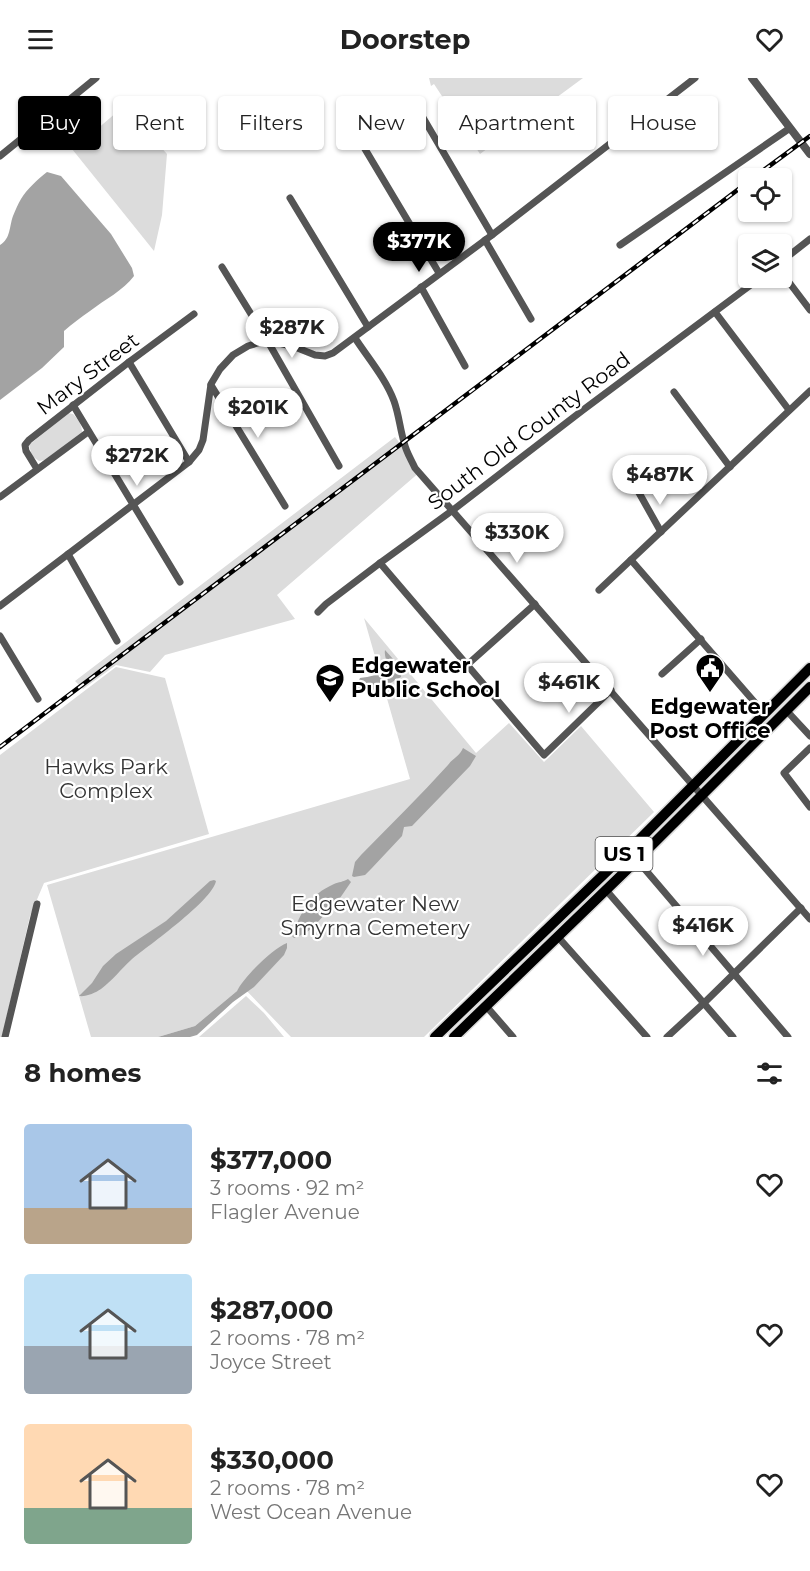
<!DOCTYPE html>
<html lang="en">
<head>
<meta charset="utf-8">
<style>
	:root { --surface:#fff; --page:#f6f6f6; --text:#222; --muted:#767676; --accent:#000 }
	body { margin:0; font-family:Montserrat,sans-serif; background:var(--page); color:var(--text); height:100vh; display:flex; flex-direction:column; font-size:22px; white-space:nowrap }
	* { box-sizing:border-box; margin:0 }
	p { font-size:20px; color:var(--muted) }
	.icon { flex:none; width:33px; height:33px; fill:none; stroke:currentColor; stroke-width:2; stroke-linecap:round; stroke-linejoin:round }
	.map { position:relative; height:959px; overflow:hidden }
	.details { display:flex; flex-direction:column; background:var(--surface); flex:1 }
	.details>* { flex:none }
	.top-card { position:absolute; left:18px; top:18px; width:774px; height:54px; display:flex; gap:12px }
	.controls { position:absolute; left:738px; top:90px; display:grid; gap:12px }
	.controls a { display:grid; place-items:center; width:54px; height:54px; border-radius:6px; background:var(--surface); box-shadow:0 2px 4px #0004; font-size:30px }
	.price { position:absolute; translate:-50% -51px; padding:0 14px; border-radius:21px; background:#fff; color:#222; font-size:20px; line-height:39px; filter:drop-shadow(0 2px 3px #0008) }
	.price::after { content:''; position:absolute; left:50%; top:36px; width:18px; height:14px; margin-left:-9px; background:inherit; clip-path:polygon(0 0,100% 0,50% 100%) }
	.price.on { background:var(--accent); color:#fff }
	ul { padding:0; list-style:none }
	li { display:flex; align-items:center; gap:18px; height:150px; padding:0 24px }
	li span { display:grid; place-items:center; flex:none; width:168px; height:120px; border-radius:6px; color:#555 }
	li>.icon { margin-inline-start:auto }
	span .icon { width:72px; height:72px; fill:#fffc; stroke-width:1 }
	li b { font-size:26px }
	h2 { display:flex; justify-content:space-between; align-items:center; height:72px; padding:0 24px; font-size:26px }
	.pill { padding:0 21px; border-radius:6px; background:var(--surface); box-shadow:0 2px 4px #0004; font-size:21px; line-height:54px }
	.pill.on { background:var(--accent); color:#fff }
	header { display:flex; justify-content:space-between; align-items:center; height:78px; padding:0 24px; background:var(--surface); font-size:27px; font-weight:700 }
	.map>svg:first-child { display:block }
	.green { fill:#dcdcdc }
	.water { fill:#a3a3a3 }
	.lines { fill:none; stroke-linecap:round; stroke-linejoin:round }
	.primary-casing { stroke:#dbdbdb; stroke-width:13 }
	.minor { stroke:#555; stroke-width:7 }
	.tertiary { stroke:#555; stroke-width:8 }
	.primary { stroke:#000; stroke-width:10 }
	.rail-casing { stroke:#000; stroke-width:4.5 }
	.rail { stroke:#fff; stroke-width:2; stroke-dasharray:7; stroke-linecap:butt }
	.labels { text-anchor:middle; stroke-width:4.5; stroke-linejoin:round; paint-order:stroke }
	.shield { fill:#fff; stroke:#4c4c4c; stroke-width:1.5 }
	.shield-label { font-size:20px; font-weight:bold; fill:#000 }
	.street-label { font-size:21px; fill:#000; stroke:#fff }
	.poi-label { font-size:21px; font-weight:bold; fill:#000; stroke:#fff; text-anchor:start }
	.park-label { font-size:21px; fill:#333; stroke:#fff }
</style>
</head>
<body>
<header><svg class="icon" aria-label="menu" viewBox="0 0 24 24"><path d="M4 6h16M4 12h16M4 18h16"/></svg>Doorstep<svg class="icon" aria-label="heart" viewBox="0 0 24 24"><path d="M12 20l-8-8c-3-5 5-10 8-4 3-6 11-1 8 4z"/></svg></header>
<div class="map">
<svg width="810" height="959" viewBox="0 0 810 959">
	<rect width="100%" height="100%" fill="#fff"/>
	<g class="green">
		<path d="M429,0H583L480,76L434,6L431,8Z"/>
		<path d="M124,28L167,76L162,137L154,173L68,66L65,57L70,46C82,43 86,46 96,52Z"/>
		<path d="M68,335L73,336C78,341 82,347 82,354L45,382L39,383L32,378L29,367Z"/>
		<path d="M395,359L421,393L277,517L295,541L165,577L150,594L116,587L83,611L75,603Z"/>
		<path d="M364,540L476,675L509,645L544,684L581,648L654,734L424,959H291L241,907L237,913L195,948L158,959H91L47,807L410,701Z"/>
		<path d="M116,589L165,600L209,756L44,805L30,838L2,959H0V677Z"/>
		<path d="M246,918L264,935L284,959H199Z"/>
	</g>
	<g class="water">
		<path d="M47,94L61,98L111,156L132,190L134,198C124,212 104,222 90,233C81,239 72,246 64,253V269L42,290L0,322V167C11,160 9,149 13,138C15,133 18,126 21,121C27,111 38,101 47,94Z"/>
		<path d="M385,572L402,591L401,599L385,608L360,616L357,606L360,600C368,599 385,597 386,587C387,582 384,577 385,572Z"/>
		<path d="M463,670L476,678L470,688L412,748L404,749L402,758L371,791L365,797L354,799L352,798L355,784L361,777C390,747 420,718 448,687C453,680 460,678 463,670Z"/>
		<path d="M348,801L351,804L340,820L314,848L306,855L294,860L292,858C301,834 309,817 334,806C339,804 343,804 348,801Z"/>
		<path d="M214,802L216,803C212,823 149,867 131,882C121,891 112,903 101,911C95,915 86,919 79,918L92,905L103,888L116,876L166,843L210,803Z"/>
		<path d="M287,865V870L284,877L254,909L233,924L197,957L190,959H158L195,948L237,913C243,900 273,870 287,865Z"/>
	</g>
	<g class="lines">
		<g class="primary-casing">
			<g id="primary">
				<path d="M435,959L628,773L810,590"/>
				<path d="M454,959L637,782L810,609"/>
			</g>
		</g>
		<g class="minor">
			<path d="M415,26L492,157"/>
			<path d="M359,61L439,195"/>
			<path d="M0,78L96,0"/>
			<path d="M290,120L368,249"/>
			<path d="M485,162L531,241"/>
			<path d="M620,167L790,50"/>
			<path d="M782,183L810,161"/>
			<path d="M222,189L267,262L339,388"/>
			<path d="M782,195L810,232"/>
			<path d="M421,209L465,288"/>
			<path d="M715,234L789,332"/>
			<path d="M355,260C368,280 386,301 394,323C399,337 400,351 404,364C406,374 411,381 415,390L810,841"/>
			<path d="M129,284L189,384"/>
			<path d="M211,307L285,428"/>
			<path d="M674,314L730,389"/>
			<path d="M73,327L180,504"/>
			<path d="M37,391L26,373L25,367L29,362L129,284L194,236"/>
			<path d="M638,413L661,454"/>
			<path d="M0,419L88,354"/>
			<path d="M68,476L117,563"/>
			<path d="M631,482L764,635"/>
			<path d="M380,485L544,677L611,612"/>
			<path d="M599,512L810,313"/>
			<path d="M0,528L189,384L199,372L203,362L211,306L220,291L233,277L248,268L267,262L295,269L315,277L325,278L333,275L492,157L695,0"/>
			<path d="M318,534L326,526L380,485L453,432L583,332L760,200"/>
			<path d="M0,558L38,621"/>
			<path d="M467,587L535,526"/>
			<path d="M662,596L701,561"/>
			<path d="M786,632L810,658"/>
			<path d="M810,670L784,695L810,729"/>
			<path d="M637,782L788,959"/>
			<path d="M606,812L733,959"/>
			<path d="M558,859L647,959"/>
			<path d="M486,928L513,959"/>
			<path d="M5,959L37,826"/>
			<path d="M667,959L704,925L801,830"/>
		</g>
		<path class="tertiary" d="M752,0L810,76"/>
		<use href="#primary" class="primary"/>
		<g class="rail-casing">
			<g id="rail">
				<path d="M753,100L810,58"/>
				<path d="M0,669L748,104"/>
			</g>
		</g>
		<use href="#rail" class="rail"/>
	</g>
	<defs>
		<g id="civic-pin" transform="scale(1.5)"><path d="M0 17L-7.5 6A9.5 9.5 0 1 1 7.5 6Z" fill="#000" stroke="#fff"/><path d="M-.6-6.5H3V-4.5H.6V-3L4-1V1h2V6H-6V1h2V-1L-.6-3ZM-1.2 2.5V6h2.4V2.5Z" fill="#fff"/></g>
		<g id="school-pin" transform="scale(1.5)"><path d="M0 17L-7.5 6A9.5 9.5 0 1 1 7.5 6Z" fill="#000" stroke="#fff"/><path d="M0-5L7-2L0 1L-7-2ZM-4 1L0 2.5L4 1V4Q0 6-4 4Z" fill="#fff"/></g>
	</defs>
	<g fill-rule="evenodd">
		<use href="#civic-pin" x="710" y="590"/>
		<use href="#school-pin" x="330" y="600"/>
	</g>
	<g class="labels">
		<rect class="shield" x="595.5" y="759" width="57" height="34" rx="4.5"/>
		<g class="shield-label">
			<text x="624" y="783">US 1</text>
		</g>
		<g class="street-label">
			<text transform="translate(88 296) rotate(-37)" y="7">Mary Street</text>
			<text transform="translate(529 353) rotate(-37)" y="7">South Old County Road</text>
		</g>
		<g class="poi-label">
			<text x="351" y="595">Edgewater<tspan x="351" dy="24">Public School</tspan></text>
			<text x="710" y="636" text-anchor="middle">Edgewater<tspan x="710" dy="24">Post Office</tspan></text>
		</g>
		<g class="park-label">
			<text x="106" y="696">Hawks Park<tspan x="106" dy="24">Complex</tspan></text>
			<text x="375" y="833">Edgewater New<tspan x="375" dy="24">Smyrna Cemetery</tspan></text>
		</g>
	</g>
</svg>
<div class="controls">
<a><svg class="icon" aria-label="locate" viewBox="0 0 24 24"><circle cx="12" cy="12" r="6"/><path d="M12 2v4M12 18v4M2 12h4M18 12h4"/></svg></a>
<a><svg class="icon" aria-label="layers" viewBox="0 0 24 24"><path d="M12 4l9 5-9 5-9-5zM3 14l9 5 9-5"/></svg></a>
</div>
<b class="price on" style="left:419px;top:195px">$377K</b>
<b class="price" style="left:292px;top:281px">$287K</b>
<b class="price" style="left:258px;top:361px">$201K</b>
<b class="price" style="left:137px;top:409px">$272K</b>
<b class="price" style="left:660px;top:428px">$487K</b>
<b class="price" style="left:517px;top:486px">$330K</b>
<b class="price" style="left:569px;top:636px">$461K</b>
<b class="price" style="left:703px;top:879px">$416K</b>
<div class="top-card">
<a class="pill on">Buy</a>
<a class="pill">Rent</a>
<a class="pill">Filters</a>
<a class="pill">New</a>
<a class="pill">Apartment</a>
<a class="pill">House</a>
</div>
</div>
<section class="details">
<h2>8 homes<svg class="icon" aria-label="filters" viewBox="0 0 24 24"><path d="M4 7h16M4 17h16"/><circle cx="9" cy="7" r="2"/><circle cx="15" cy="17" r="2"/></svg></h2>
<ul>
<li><span style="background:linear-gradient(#a9c7e8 70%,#b9a48a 0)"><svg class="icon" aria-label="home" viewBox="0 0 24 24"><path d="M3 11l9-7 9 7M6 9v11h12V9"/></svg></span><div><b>$377,000</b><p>3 rooms · 92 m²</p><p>Flagler Avenue</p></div><svg class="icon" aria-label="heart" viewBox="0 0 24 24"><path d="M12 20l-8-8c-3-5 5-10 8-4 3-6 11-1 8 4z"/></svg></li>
<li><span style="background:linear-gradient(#bfe0f5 60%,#9aa5b1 0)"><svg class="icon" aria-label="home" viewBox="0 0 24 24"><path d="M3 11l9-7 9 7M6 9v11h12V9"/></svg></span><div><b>$287,000</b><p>2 rooms · 78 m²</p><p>Joyce Street</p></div><svg class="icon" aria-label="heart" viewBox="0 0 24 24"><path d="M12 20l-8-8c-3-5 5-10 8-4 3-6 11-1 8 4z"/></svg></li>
<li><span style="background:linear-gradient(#ffd9b3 70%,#7fa58c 0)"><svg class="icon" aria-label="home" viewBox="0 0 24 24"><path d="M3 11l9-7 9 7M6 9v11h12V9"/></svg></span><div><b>$330,000</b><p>2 rooms · 78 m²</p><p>West Ocean Avenue</p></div><svg class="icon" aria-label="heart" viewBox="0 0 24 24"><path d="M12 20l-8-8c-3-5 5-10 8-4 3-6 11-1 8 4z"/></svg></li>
</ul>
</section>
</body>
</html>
